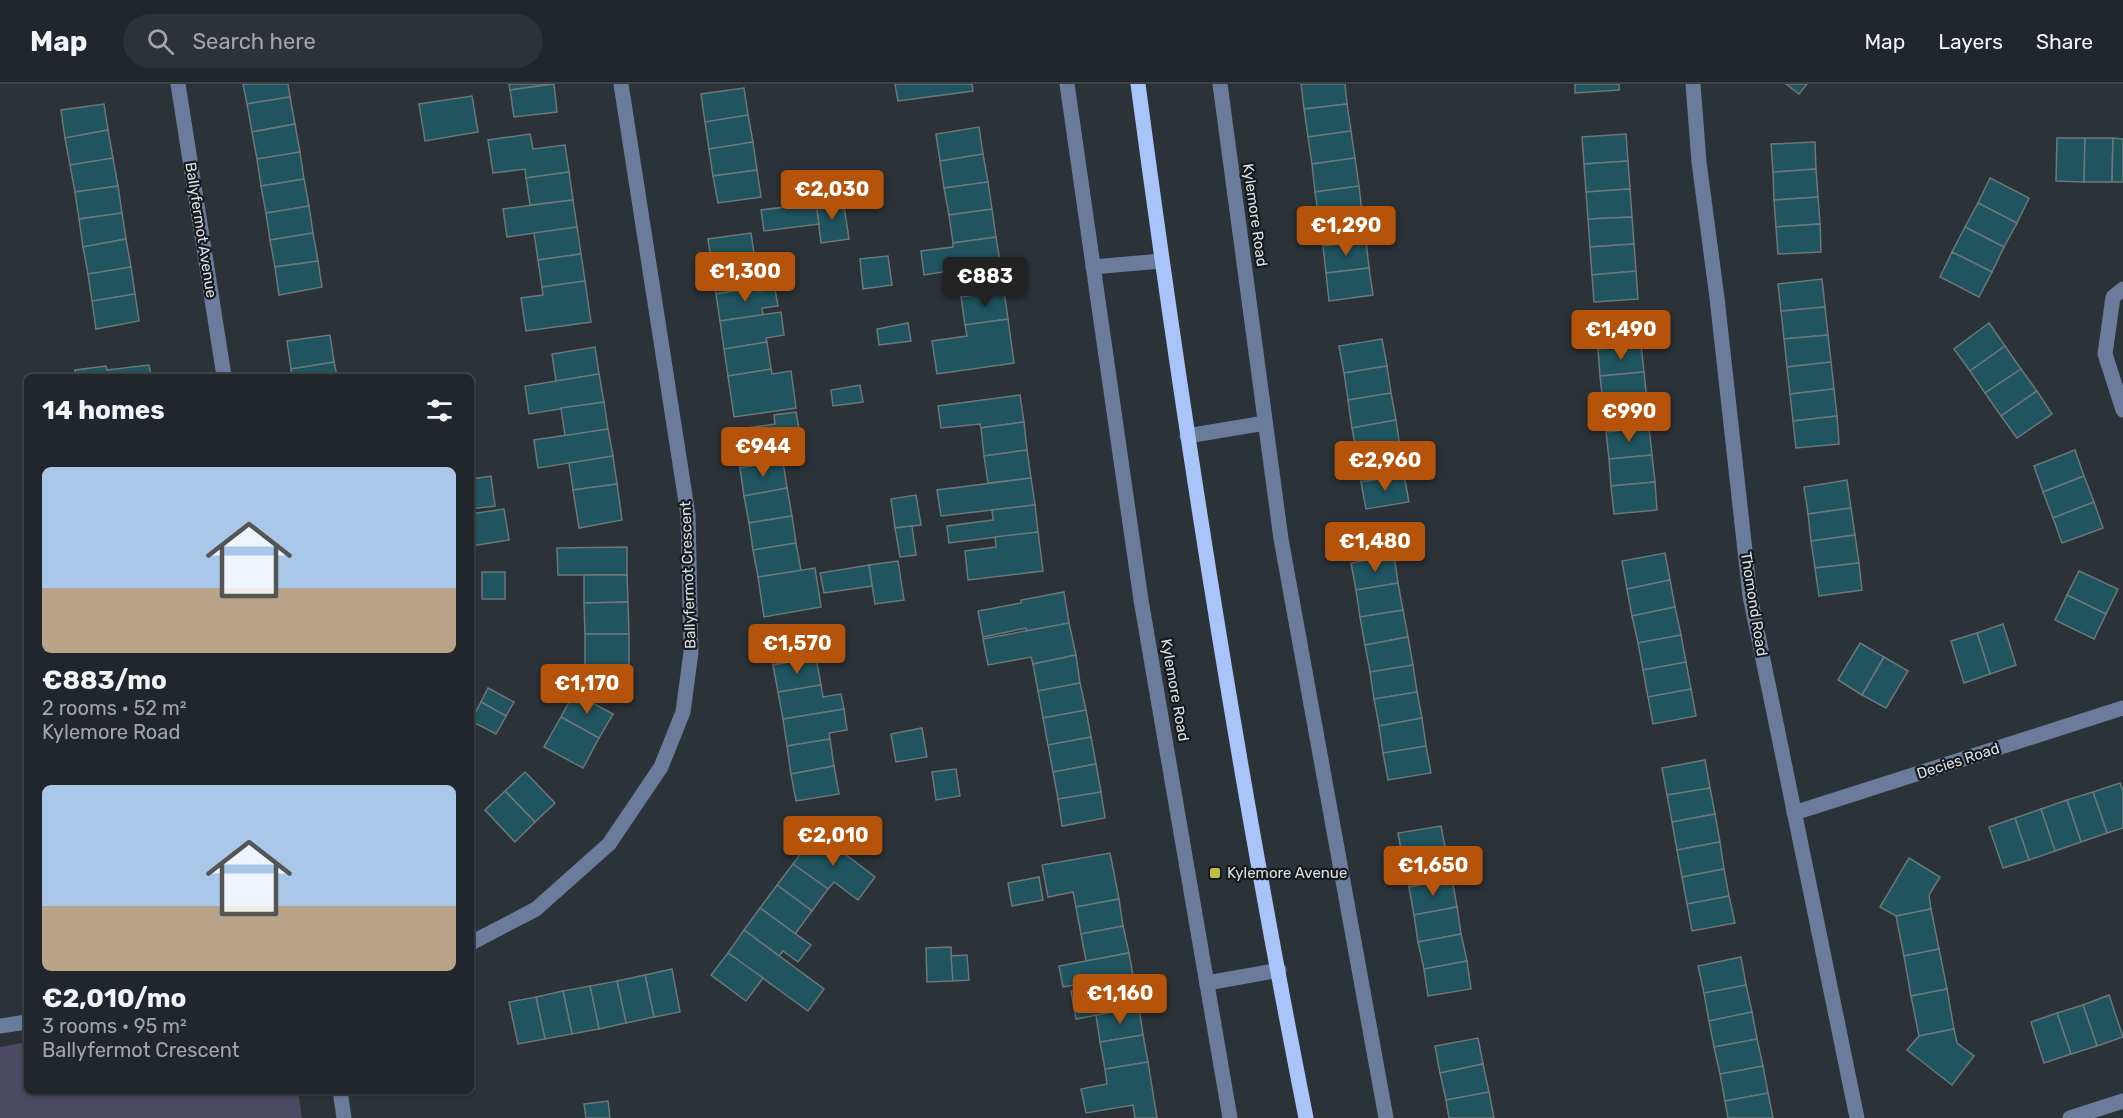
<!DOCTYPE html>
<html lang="en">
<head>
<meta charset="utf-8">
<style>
	:root { --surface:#20262b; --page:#2d3237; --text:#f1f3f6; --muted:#a2a5a9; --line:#3d4347; --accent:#b45309 }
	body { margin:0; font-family:Rubik,sans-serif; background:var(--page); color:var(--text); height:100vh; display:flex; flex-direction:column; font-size:22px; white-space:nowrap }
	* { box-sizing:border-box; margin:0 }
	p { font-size:20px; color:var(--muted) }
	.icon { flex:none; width:33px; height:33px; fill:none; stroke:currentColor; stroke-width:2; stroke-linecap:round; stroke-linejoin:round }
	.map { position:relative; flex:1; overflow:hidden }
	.side { position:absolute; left:24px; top:290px; width:450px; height:720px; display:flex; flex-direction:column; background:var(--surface); border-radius:9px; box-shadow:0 2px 4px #0004,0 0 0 2px var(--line) }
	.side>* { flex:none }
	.price { position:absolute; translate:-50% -51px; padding:0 14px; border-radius:6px; background:var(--accent); color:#fff; font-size:20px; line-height:39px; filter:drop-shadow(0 2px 3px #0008) }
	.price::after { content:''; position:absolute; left:50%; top:36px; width:18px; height:14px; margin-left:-9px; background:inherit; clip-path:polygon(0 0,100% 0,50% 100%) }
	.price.on { background:#222; color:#fff }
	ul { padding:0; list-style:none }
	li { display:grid; align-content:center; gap:12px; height:318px; padding:0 18px }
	li span { display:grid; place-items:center; height:186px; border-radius:9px; color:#555 }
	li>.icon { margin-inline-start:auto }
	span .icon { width:108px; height:108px; fill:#fffc; stroke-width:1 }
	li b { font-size:26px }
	h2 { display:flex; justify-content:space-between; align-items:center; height:72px; padding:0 18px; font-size:26px }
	header { display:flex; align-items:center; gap:36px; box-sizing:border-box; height:84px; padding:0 30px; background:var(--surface); border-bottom:2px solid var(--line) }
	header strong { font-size:28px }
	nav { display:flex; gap:33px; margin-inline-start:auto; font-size:21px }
	.search { width:420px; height:54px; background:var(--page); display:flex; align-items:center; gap:15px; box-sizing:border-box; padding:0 21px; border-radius:33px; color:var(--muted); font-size:22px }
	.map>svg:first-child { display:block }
	.green { fill:#4c4962 }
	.building { fill:#20545f; stroke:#6b777a; stroke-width:1.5 }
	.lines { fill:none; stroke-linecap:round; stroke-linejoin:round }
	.minor { stroke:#6b7b9b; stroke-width:15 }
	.major { stroke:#a9c4f8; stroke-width:15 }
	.poi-dot { fill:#bcbf44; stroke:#161a1d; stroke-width:2 }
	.labels { text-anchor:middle; stroke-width:4.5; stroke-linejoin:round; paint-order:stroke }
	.street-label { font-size:15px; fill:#dbe1e4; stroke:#161a1d }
	.poi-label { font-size:15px; fill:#dbe1e4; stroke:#161a1d; text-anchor:start }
</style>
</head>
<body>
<header>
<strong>Map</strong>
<div class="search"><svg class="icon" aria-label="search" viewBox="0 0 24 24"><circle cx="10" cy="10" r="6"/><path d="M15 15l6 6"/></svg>Search here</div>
<nav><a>Map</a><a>Layers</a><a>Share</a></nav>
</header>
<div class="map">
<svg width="2123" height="1034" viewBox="0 0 2123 1034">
	<rect width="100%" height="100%" fill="#2b3339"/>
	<path class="green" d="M27,958V1006L298,1007L302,1034H0V963Z"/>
	<g class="building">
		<path d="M243,0H288L290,13L247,20Z"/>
		<path d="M509,0H552L510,6Z"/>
		<path d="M554,0L557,28L514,33L510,6Z"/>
		<path d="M895,0H972L973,7L898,17Z"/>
		<path d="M1301,0H1345L1347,20L1304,25Z"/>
		<path d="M1575,0H1619V6L1575,9Z"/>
		<path d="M1786,0H1807L1799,10Z"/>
		<path d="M744,4L748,31L705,38L701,10Z"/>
		<path d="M472,12L478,48L425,57L419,20Z"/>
		<path d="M290,13L295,40L252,48L247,20Z"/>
		<path d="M104,20L108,46L65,54L61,26Z"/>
		<path d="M1347,20L1351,47L1308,53L1304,25Z"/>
		<path d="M748,31L753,58L709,65L705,38Z"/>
		<path d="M295,40L300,68L257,75L252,48Z"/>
		<path d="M979,43L983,70L940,77L936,50Z"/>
		<path d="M108,46L113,74L70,81L65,54Z"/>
		<path d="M1351,47L1355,74L1312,80L1308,53Z"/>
		<path d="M530,50L533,65L565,61L569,88L526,94L525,85L493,89L488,56Z"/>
		<path d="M1626,50L1628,77L1584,80L1582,53Z"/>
		<path d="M2057,54H2085L2084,98L2056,97Z"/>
		<path d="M2085,54H2113L2112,98H2084Z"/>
		<path d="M2113,54L2123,55V98H2112Z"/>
		<path d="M753,58L757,86L713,92L709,65Z"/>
		<path d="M1815,58L1816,85L1773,88L1771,60Z"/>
		<path d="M300,68L304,95L261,102L257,75Z"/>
		<path d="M983,70L988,98L944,104L940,77Z"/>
		<path d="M113,74L118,102L75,108L70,81Z"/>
		<path d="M1355,74L1359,102L1315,108L1312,80Z"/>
		<path d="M1628,77L1630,105L1586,108L1584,80Z"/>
		<path d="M1816,85L1818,113L1774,116L1773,88Z"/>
		<path d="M757,86L761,113L718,119L713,92Z"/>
		<path d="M569,88L573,116L530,121L526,94Z"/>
		<path d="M1990,94L2029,114L2017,139L1978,119Z"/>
		<path d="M304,95L309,122L266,129L261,102Z"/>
		<path d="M988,98L992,125L949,131L944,104Z"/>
		<path d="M118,102L122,129L79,135L75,108Z"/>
		<path d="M1359,102L1362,129L1319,135L1315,108Z"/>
		<path d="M1630,105L1632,133L1588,135L1586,108Z"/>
		<path d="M1818,113L1820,140L1776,143L1774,116Z"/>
		<path d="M843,115L849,155L821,159L816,119Z"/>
		<path d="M573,116L577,143L507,153L503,125Z"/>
		<path d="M816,119L819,140L764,147L761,126Z"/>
		<path d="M1978,119L2017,139L2004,163L1965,143Z"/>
		<path d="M309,122L313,149L270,156L266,129Z"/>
		<path d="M992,125L996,153L953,159L949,131Z"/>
		<path d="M122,129L126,155L83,163L79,135Z"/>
		<path d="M1362,129L1366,157L1323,162L1319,135Z"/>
		<path d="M1632,133L1634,160L1590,163L1588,135Z"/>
		<path d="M1820,140L1821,168L1778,170L1776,143Z"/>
		<path d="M577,143L581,170L538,176L534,149Z"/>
		<path d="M1965,143L2004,163L1992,188L1952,168Z"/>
		<path d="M313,149L318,177L275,183L270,156Z"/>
		<path d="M751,149L755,176L712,183L708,155Z"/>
		<path d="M996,153L1000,179L924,191L921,167L953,163V159Z"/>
		<path d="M126,155L131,183L88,190L83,163Z"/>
		<path d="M1366,157L1369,184L1326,189L1323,162Z"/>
		<path d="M1634,160L1636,187L1592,191L1590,163Z"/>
		<path d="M1952,168L1992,188L1979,213L1940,193Z"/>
		<path d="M581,170L585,197L542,203L538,176Z"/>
		<path d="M888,172L892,201L863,205L860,175Z"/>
		<path d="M755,176L759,203L716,210L712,183Z"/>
		<path d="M318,177L322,203L279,211L275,183Z"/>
		<path d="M1000,179L1004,207L961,213L957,186Z"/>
		<path d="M131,183L135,210L92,217L88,190Z"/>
		<path d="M1369,184L1373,211L1329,217L1326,189Z"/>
		<path d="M1636,187L1638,215L1594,218L1592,191Z"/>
		<path d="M1822,195L1825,223L1781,227L1778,200Z"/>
		<path d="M585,197L591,238L526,247L521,214L543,211L542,203Z"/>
		<path d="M759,203V207L775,205L778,222L762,224L763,231L720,237L716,210Z"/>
		<path d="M1004,207L1008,235L965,241L961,213Z"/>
		<path d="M135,210L139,237L96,245L92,217Z"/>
		<path d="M1825,223L1828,251L1784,255L1781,227Z"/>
		<path d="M781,228L784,251L766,254L767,258L724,265L720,237Z"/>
		<path d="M1008,235L1014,279L937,290L932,257L967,252L965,241Z"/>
		<path d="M908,239L911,257L879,261L877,245Z"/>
		<path d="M1989,239L2005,262L1970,287L1954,265Z"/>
		<path d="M330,251L334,278L291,285L287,257Z"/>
		<path d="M1828,251L1831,278L1787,283L1784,255Z"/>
		<path d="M1382,255L1387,282L1344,289L1339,262Z"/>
		<path d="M767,258L771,285L728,292L724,265Z"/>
		<path d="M1641,261L1644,288L1600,292L1598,265Z"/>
		<path d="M2005,262L2021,285L1985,309L1970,287Z"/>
		<path d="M595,263L599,290L556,297L552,270Z"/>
		<path d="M334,278L337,292H292L291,285Z"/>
		<path d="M1831,278L1834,305L1790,310L1787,283Z"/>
		<path d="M149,281L151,292H76L75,286L106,282L107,286Z"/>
		<path d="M1387,282L1391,309L1348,316L1344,289Z"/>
		<path d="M771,285L772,290L791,287L796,324L734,333L728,292Z"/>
		<path d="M2021,285L2037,307L2001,332L1985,309Z"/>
		<path d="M1644,288L1647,316L1603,320L1600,292Z"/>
		<path d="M599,290L604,318L529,330L525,302Z"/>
		<path d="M860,301L863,318L833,322L831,306Z"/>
		<path d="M1834,305L1837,332L1793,337L1790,310Z"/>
		<path d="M2037,307L2052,330L2017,354L2001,332Z"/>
		<path d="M1391,309L1396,336L1352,344L1348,316Z"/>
		<path d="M1020,311L1024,338L981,344L980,340L941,344L938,322Z"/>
		<path d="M1647,316L1649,343L1606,348L1603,320Z"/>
		<path d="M604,318L608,345L565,352L561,324Z"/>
		<path d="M796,328L803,367L782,370L783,377L740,384L734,346L775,340L774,331Z"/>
		<path d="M1837,332L1839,360L1796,364L1793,337Z"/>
		<path d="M1396,336L1400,364L1357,371L1352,344Z"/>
		<path d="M1024,338L1027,366L984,372L981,344Z"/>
		<path d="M1649,343L1652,371L1609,375L1606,348Z"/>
		<path d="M608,345L613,372L538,384L534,356Z"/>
		<path d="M1400,364L1404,391L1361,398L1357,371Z"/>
		<path d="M1027,366L1031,394L988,399L984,372Z"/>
		<path d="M2075,366L2084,392L2043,408L2034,382Z"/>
		<path d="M1652,371L1655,398L1611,402L1609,375Z"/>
		<path d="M613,372L617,400L573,406L569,379Z"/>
		<path d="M783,377L787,404L744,412L740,384Z"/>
		<path d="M1404,391L1409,418L1366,425L1361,398Z"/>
		<path d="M491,392L495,422L471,425V395Z"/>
		<path d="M2084,392L2094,418L2053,434L2043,408Z"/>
		<path d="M1031,394L1035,421L941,432L937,406Z"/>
		<path d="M1847,396L1851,424L1808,430L1804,403Z"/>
		<path d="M1655,398L1657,426L1614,430L1611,402Z"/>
		<path d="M617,400L622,436L579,444L573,406Z"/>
		<path d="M787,404L792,432L749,439L744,412Z"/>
		<path d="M916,411L921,441L895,444L891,415Z"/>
		<path d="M2094,418L2103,444L2062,459L2053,434Z"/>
		<path d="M1035,421L1038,448L949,459L947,442L993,436L992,426Z"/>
		<path d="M1851,424L1855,451L1811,457L1808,430Z"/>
		<path d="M504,425L509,456L471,462V430Z"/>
		<path d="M792,432L796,459L753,466L749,439Z"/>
		<path d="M912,442L916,471L900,473L895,444Z"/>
		<path d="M1038,448L1043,487L968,496L965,467L996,463L995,453Z"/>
		<path d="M1855,451L1859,479L1815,484L1811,457Z"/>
		<path d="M796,459L801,487L758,493L753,466Z"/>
		<path d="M627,463V491H558L557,464Z"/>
		<path d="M1665,469L1670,496L1627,505L1622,477Z"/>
		<path d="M1394,471L1398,499L1356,506L1351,479Z"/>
		<path d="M898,477L904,516L875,520L869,481Z"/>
		<path d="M1859,479L1862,506L1819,512L1815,484Z"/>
		<path d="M869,481L872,502L824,509L820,489Z"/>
		<path d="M815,484L821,523L764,533L758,493Z"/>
		<path d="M2079,487L2118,505L2106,530L2067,511Z"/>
		<rect x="482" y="488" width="23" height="27"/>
		<path d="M584,491H627L628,518L584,519Z"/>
		<path d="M1670,496L1675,523L1632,532L1627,505Z"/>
		<path d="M1398,499L1403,526L1360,533L1356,506Z"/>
		<path d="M1064,508L1069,539L1027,547L1026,544L983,553L978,527L1021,519V516Z"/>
		<path d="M2067,511L2106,530L2094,555L2055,536Z"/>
		<path d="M628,518L629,550H585L584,519Z"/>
		<path d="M1675,523L1681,551L1638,559L1632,532Z"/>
		<path d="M1403,526L1408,553L1365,561L1360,533Z"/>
		<path d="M1069,539L1076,571L1033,580L1031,573L988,581L983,555Z"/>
		<path d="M2003,540L2016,581L1990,590L1977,549Z"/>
		<path d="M812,546L816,573L773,581L769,553Z"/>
		<path d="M1977,549L1990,590L1964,599L1951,557Z"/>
		<rect x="585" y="550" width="44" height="33"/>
		<path d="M1681,551L1686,578L1643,586L1638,559Z"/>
		<path d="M1408,553L1413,581L1370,588L1365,561Z"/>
		<path d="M1860,559L1884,573L1862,611L1838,596Z"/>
		<path d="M1076,571L1080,599L1038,607L1033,580Z"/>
		<path d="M816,573L821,601L778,608L773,581Z"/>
		<path d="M1884,573L1908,587L1886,624L1862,611Z"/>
		<path d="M1686,578L1691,605L1648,613L1643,586Z"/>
		<path d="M1413,581L1417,608L1374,615L1370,588Z"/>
		<path d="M1080,599L1086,626L1043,634L1038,607Z"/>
		<path d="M821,601L823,613L841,610L844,625L783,635L778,608Z"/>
		<path d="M488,604L514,618L506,632L481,618Z"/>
		<path d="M1691,605L1696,632L1653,640L1648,613Z"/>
		<path d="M1417,608L1422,634L1379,642L1374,615Z"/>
		<path d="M574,609L613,630L599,654L561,633Z"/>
		<path d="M481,618L506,632L496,650L471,637Z"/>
		<path d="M844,625L847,646L829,649L830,655L787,662L783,635Z"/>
		<path d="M1086,626L1091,653L1048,661L1043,634Z"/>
		<path d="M561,633L599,654L583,684L544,663Z"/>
		<path d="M1422,634L1426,662L1383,669L1379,642Z"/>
		<path d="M922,644L927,673L896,678L891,650Z"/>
		<path d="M1091,653L1096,680L1053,688L1048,661Z"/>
		<path d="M830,655L834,682L791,690L787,662Z"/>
		<path d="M1426,662L1431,689L1388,696L1383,669Z"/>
		<path d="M1705,676L1710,704L1667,711L1662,684Z"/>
		<path d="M1096,680L1101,708L1058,715L1053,688Z"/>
		<path d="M834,682L839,710L796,717L791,690Z"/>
		<path d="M956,685L960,712L936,716L932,688Z"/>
		<path d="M525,688L555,719L535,738L505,707Z"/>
		<path d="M2120,699L2123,707V744L2107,749L2093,708Z"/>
		<path d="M1710,704L1715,730L1672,738L1667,711Z"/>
		<path d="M505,707L535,738L515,758L485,726Z"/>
		<path d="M1101,708L1105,734L1062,742L1058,715Z"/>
		<path d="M2093,708L2107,749L2081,758L2067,716Z"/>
		<path d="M2067,716L2081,758L2055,767L2041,725Z"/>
		<path d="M2041,725L2055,767L2029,776L2015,734Z"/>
		<path d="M1715,730L1720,758L1677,766L1672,738Z"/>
		<path d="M2015,734L2029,776L2003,784L1989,743Z"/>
		<path d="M1441,742L1446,768L1403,777L1398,749Z"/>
		<path d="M816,748L875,793L858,816L834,798L828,805L793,780Z"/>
		<path d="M1720,758L1724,785L1682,793L1677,766Z"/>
		<path d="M1446,768L1452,795L1409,803L1403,777Z"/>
		<path d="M1110,769L1119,815L1076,823L1073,808L1048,813L1042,781Z"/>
		<path d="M1909,774L1940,793L1929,811L1931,825L1896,832L1880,823Z"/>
		<path d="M793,780L828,805L812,827L777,801Z"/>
		<path d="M1724,785L1729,812L1687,820L1682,793Z"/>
		<path d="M1039,793L1043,816L1012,822L1008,799Z"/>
		<path d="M1452,795L1457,823L1414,831L1409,803Z"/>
		<path d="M777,801L812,827L795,850L760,824Z"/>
		<path d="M1729,812L1735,839L1692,847L1687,820Z"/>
		<path d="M1119,815L1123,842L1081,850L1076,823Z"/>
		<path d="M1457,823L1461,850L1418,858L1414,831Z"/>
		<path d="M760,824L811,861L798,878L783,867L779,872L744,846Z"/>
		<path d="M1931,825L1939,865L1904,872L1896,832Z"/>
		<path d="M1123,842L1129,869L1086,877L1081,850Z"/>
		<path d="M744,846L824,905L808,927L728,869Z"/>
		<path d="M1461,850L1467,877L1424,885L1418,858Z"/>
		<path d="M951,863L953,897L927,898L926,864Z"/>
		<path d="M1939,865L1947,905L1911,912L1904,872Z"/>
		<path d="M728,869L763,894L746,917L711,891Z"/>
		<path d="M1129,869L1134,897L1090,904V899L1063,903L1059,882Z"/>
		<path d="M967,871L969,896L953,897L951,872Z"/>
		<path d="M1741,873L1746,901L1704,909L1698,882Z"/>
		<path d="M1467,877L1471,905L1428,912L1424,885Z"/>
		<path d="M672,885L680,928L654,933L645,891Z"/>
		<path d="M645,891L654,933L626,939L617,897Z"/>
		<path d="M617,897L626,939L599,945L590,902Z"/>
		<path d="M1134,897L1139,923L1076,935L1071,907Z"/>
		<path d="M1746,901L1752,928L1709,937L1704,909Z"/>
		<path d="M590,902L599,945L572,950L563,907Z"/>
		<path d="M1947,905L1954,945L1919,952L1911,912Z"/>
		<path d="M563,907L572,950L545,955L536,913Z"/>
		<path d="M2109,911L2123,953L2097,962L2083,921Z"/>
		<path d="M536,913L545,955L518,960L509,918Z"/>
		<path d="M2083,921L2097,962L2071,970L2057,929Z"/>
		<path d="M1139,923L1143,951L1100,958L1096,931Z"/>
		<path d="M1752,928L1757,955L1714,963L1709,937Z"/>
		<path d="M2057,929L2071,970L2044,979L2031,938Z"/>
		<path d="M1954,945L1957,959L1974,972L1952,1001L1907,966L1919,952Z"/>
		<path d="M1143,951L1148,978L1105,985L1100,958Z"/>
		<path d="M1478,954L1483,980L1440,989L1435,962Z"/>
		<path d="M1757,955L1763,982L1720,990L1714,963Z"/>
		<path d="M1148,978L1157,1034H1135L1133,1021L1086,1029L1081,1005L1107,1000L1105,985Z"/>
		<path d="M1483,980L1489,1008L1446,1016L1440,989Z"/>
		<path d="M1763,982L1768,1009L1725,1017L1720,990Z"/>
		<path d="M1489,1008L1494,1034H1449L1446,1016Z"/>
		<path d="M1768,1009L1773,1034H1728L1725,1017Z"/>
		<path d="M608,1017L610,1034H586L584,1020Z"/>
	</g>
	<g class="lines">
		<g class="minor">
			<path d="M178,0L224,292"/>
			<path d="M1067,0L1141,516L1230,1034"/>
			<path d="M1220,0L1281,455L1386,1034"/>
			<path d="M1693,0L1699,78L1717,214L1750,512L1857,1034"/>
			<path d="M1093,183L1161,177"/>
			<path d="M2123,205L2113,213L2105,270L2123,326"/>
			<path d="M1187,352L1265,339"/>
			<path d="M1794,729L2123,624"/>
			<path d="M471,859L536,825L609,760L661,683L683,628L691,568L688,431L621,0"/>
			<path d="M1207,899L1279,886"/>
			<path d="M0,942L27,938"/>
			<path d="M340,1006L344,1034"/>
			<path d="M2070,1034L2123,1017"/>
		</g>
		<path class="major" d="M1138,0C1184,346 1238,691 1306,1034"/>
	</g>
	<rect class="poi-dot" x="1209" y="783" width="12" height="12" rx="3"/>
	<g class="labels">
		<g class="street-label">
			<text transform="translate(1255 131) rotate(82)" y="5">Kylemore Road</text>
			<text transform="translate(201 146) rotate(81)" y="5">Ballyfermot Avenue</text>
			<text transform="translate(688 491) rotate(-92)" y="5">Ballyfermot Crescent</text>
			<text transform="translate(1754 520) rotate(81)" y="5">Thomond Road</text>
			<text transform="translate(1175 606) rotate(80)" y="5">Kylemore Road</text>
			<text transform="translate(1958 677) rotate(-18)" y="5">Decies Road</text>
		</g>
		<g class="poi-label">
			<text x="1227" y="794">Kylemore Avenue</text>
		</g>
	</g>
</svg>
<b class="price" style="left:832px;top:137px">€2,030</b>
<b class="price" style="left:1346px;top:173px">€1,290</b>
<b class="price" style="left:745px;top:219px">€1,300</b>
<b class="price on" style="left:985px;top:224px">€883</b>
<b class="price" style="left:1621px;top:277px">€1,490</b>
<b class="price" style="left:1629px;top:359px">€990</b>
<b class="price" style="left:763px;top:394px">€944</b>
<b class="price" style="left:1385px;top:408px">€2,960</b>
<b class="price" style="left:1375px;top:489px">€1,480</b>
<b class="price" style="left:797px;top:591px">€1,570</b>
<b class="price" style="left:587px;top:631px">€1,170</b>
<b class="price" style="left:833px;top:783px">€2,010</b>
<b class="price" style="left:1433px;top:813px">€1,650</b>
<b class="price" style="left:1120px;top:941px">€1,160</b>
<section class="side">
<h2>14 homes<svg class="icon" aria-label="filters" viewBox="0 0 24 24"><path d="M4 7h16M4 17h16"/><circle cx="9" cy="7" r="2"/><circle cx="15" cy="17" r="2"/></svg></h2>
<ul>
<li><span style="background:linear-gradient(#a9c7e8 65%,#b9a48a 0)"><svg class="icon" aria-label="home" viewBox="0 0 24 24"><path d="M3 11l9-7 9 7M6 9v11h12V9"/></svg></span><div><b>€883/mo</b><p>2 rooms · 52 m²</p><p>Kylemore Road</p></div></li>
<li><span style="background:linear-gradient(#a9c7e8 65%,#b9a48a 0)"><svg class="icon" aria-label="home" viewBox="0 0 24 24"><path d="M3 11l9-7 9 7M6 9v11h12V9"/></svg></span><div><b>€2,010/mo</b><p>3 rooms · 95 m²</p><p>Ballyfermot Crescent</p></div></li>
</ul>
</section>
</div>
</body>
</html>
